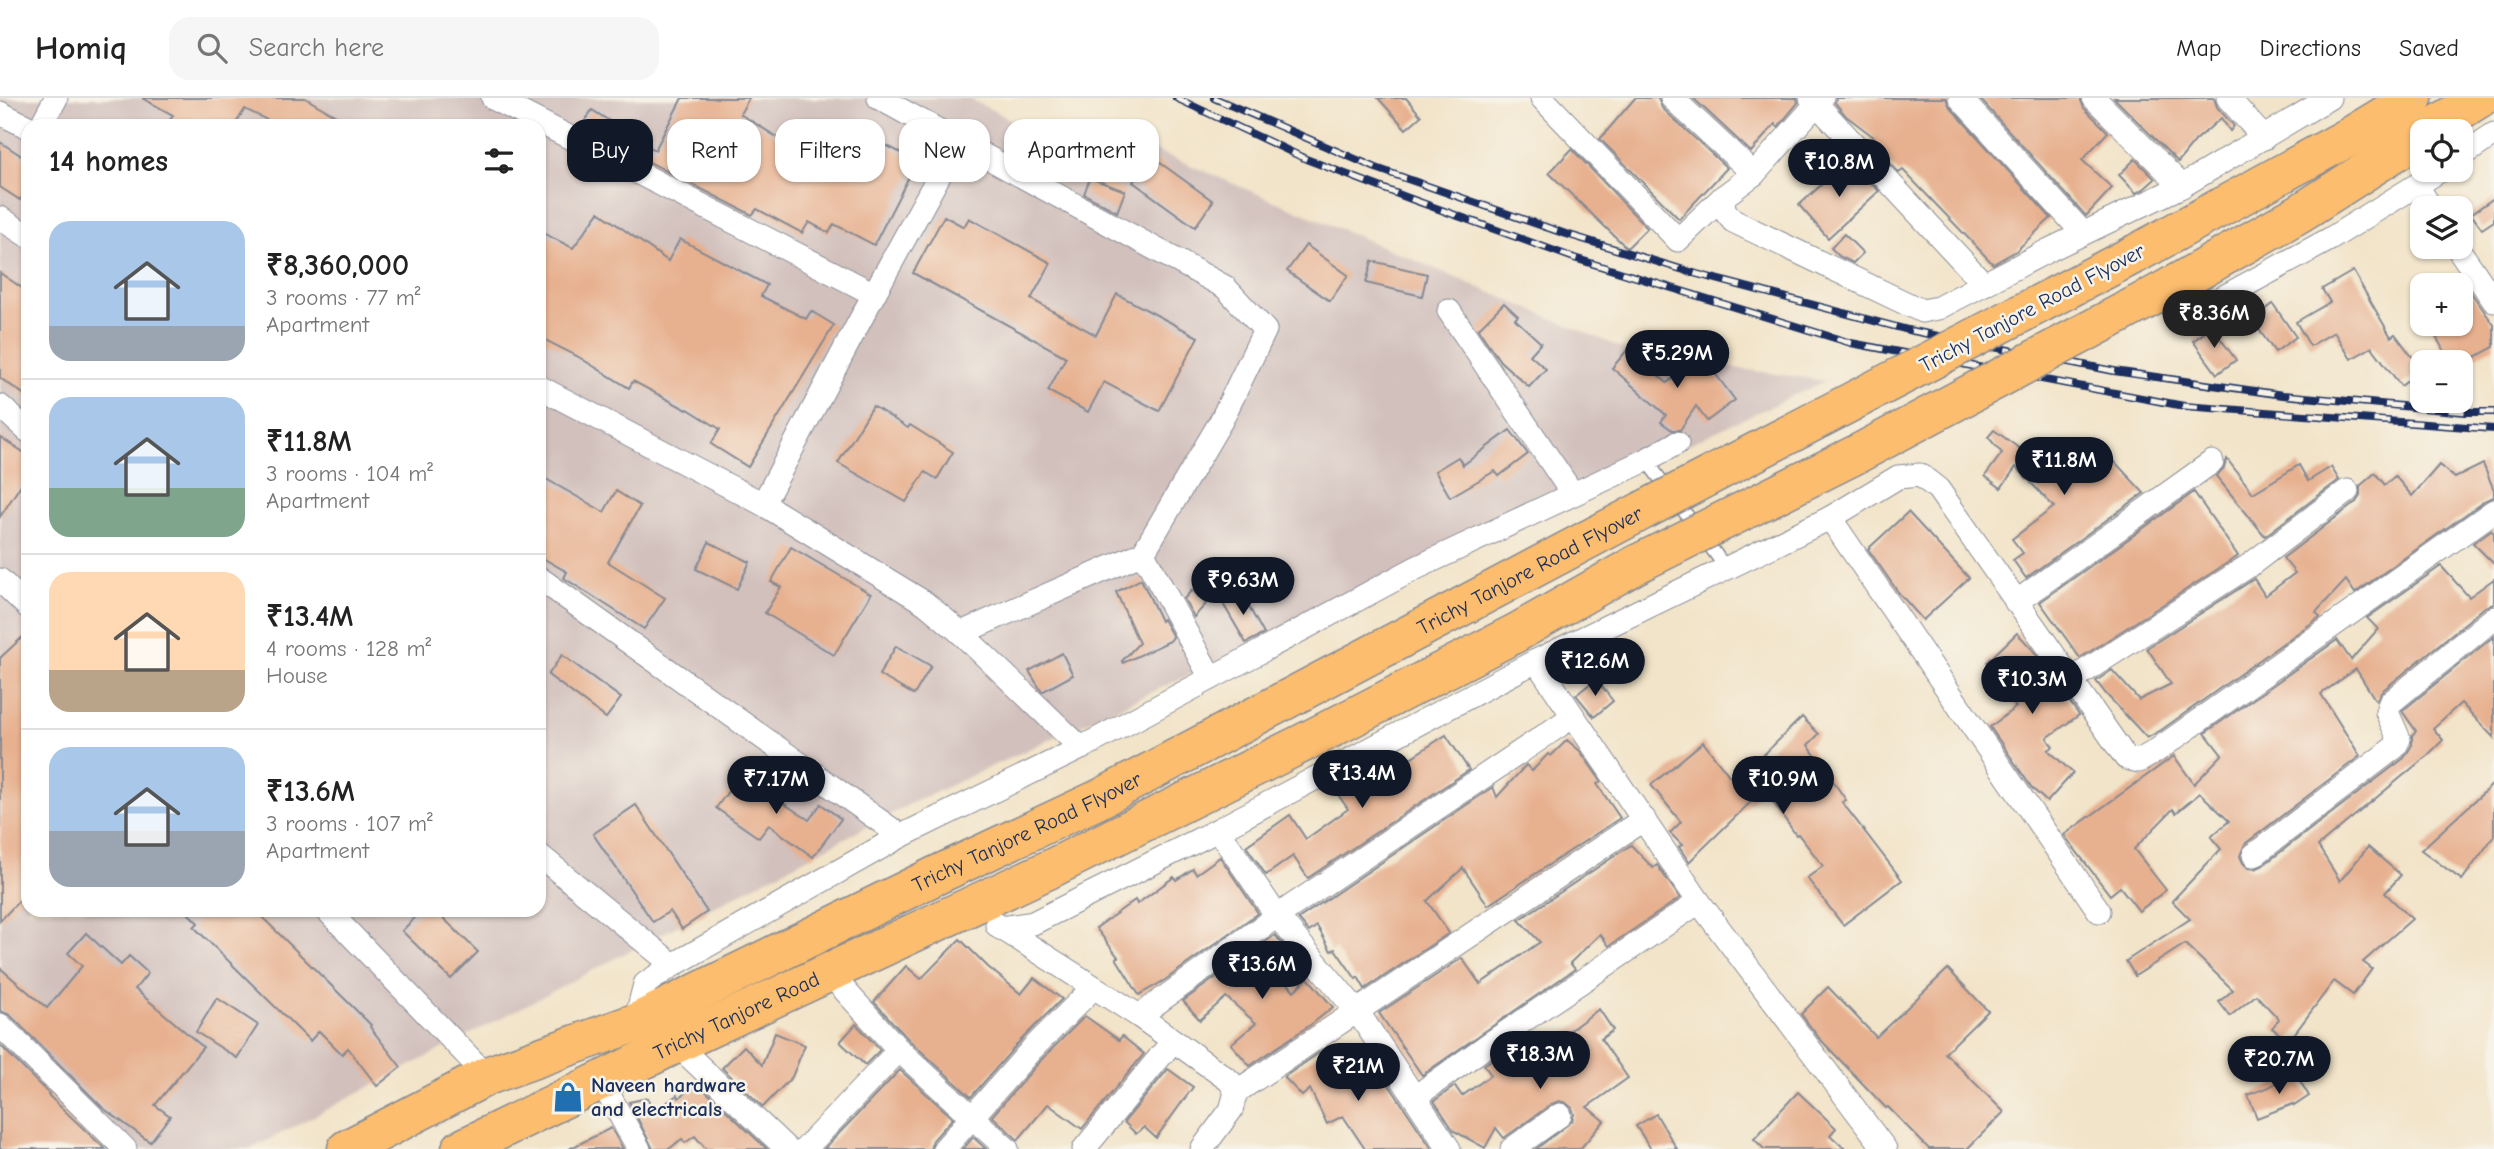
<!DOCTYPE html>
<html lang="en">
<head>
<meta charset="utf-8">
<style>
	:root { --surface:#fff; --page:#f6f6f6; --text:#222; --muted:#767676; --line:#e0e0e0; --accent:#111827 }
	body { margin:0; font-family:"Comic Neue",sans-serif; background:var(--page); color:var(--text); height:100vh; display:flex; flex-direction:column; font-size:26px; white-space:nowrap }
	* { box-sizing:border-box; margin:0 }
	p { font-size:23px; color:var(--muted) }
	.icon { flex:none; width:38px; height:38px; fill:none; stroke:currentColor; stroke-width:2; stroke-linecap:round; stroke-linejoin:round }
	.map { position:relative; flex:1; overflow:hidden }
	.details { position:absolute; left:21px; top:21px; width:525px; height:798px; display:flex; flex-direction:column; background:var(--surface); border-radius:21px; box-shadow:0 2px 5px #0004 }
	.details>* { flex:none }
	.banner { position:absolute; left:567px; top:21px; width:665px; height:63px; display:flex; gap:14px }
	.controls { position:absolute; left:2410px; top:21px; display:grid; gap:14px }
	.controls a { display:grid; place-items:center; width:63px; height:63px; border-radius:14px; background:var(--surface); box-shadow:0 2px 5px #0004; font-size:35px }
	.price { position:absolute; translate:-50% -60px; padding:0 16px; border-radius:24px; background:var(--accent); color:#fff; font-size:23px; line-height:46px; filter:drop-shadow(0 2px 4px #0008) }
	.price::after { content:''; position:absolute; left:50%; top:42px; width:21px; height:16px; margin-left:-10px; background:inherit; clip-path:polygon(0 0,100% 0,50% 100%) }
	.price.selected { background:#222; color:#fff }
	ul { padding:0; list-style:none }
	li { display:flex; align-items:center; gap:21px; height:175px; padding:0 28px }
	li+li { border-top:2px solid var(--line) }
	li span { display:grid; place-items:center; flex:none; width:196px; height:140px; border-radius:21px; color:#555 }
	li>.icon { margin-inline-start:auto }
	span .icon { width:84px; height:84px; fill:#fffc; stroke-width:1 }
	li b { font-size:30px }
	h2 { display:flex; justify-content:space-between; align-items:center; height:84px; padding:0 28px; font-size:30px }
	.tag { padding:0 24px; border-radius:21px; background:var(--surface); box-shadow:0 2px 5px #0004; font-size:24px; line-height:63px }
	.tag.selected { background:var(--accent); color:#fff }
	header { display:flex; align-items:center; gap:42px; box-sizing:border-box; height:98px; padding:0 35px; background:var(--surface); border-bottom:2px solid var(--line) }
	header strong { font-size:33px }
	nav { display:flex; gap:38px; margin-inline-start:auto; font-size:24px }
	.search { width:490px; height:63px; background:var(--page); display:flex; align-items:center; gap:18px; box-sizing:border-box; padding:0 24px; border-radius:21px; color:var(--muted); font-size:26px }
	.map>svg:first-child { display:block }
	.industrial { fill:#d1c0bc; fill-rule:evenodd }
	.building { fill:#e7b190 }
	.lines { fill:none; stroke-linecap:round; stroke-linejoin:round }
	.service-casing { stroke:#868a94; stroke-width:15 }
	.minor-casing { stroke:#868a94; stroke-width:25 }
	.trunk-casing { stroke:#868a94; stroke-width:41 }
	.service { stroke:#fff; stroke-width:12 }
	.minor { stroke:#fff; stroke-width:23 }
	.trunk { stroke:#fcbd6e; stroke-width:38 }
	.rail-casing { stroke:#1b2f5e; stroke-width:8 }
	.rail { stroke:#f7f3e8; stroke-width:5; stroke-dasharray:16; stroke-linecap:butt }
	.trunk-bridge-casing { stroke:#868a94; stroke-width:41; stroke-linecap:butt }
	.trunk-bridge { stroke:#fcbd6e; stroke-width:38 }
	.labels { text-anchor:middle; stroke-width:5; stroke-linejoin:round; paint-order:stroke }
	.street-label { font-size:21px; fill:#1b2f5e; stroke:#f7f3e8 }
	.poi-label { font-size:21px; font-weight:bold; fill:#1b2f5e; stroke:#f7f3e8; text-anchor:start }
</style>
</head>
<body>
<header>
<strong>Homiq</strong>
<div class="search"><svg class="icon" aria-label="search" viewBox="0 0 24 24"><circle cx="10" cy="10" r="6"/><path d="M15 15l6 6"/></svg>Search here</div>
<nav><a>Map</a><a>Directions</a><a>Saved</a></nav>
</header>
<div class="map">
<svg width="2494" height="1051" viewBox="0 0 2494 1051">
	<rect width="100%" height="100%" fill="#f7f3e8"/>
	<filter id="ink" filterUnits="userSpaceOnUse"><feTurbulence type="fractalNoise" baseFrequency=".0143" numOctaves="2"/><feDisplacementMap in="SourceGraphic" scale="14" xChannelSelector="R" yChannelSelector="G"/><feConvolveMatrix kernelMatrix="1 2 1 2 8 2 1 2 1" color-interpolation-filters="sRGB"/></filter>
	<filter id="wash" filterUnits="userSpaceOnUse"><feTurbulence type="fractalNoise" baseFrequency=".00686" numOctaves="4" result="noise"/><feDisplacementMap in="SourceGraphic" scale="28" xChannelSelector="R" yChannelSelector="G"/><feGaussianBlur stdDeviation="1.57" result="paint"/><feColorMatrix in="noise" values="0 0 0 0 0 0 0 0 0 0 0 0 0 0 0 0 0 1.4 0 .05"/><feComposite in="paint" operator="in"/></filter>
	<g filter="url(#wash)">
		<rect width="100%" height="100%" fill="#f2e4c9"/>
		<path class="industrial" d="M0,0H968L1133,83L1154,52L1636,256L1825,283L910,706L251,1051H0ZM28,28H539V812H28Z"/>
		<g id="blocks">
			<g class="building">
				<path d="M142,0H305L353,28H279L245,11L234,28H166L173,17Z"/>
				<path d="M682,0H749L740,16L793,49L805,26L849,50L858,33L917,63L874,147L834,126L829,135L809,124L802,135L757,111L752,117L581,29L592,12L655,52Z"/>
				<path d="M1378,0H1406L1421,18L1406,31Z"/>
				<path d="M1635,0H1658L1662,10L1727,70L1679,121L1600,41Z"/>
				<path d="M1693,0H1797L1798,5L1778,29L1775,26L1751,54Z"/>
				<path d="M1836,0H1946L1950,9L2051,120L2016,153L1993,166L1903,72L1899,75L1870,43L1874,39L1846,18L1835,5Z"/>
				<path d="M1979,0H2080L2084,10L2108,34L2082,62L2112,90L2086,118Z"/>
				<path d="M2114,0H2214L2217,9L2234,28L2230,33L2221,20L2195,43L2178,64Z"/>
				<path d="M0,44L28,62V89L20,102L0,89Z"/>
				<path d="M1572,51L1647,130L1627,150L1549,75Z"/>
				<path d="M1152,59L1213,103L1195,129L1133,84Z"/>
				<path d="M2135,61L2155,81L2144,91L2136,95L2119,77Z"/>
				<path d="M1849,62L1879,93L1828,140L1799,107Z"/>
				<path d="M1090,80L1125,93L1117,114L1084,96Z"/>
				<path d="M2494,100V123L2482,131L2471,116Z"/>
				<path d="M599,114L668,163L680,141L767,187L761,198L806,221L811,213L834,227L748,369L711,346L720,331L688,311L687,312L633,283L629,290L577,258L539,239V133L573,150Z"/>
				<path d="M944,118L964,129L969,120L1051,165L1031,201L1096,237L1117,196L1198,239L1159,313L1104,284L1088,314L1048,293L1066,259L913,175Z"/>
				<path d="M1844,136L1863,155L1853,165L1839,158L1831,150Z"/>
				<path d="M1306,147L1348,177L1330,203L1287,173Z"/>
				<path d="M1372,163L1427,176L1422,198L1366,185Z"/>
				<path d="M2353,173L2391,239L2395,236L2422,272L2401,288L2372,249L2351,261L2334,234L2310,248L2296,224L2330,204L2322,191Z"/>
				<path d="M0,175L28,194V299L0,280Z"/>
				<path d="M2460,179L2494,227V249L2466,264H2450L2429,226H2460Z"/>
				<path d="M1504,205L1518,218L1515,221L1541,245L1530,257L1546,271L1529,289L1500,263L1478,231Z"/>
				<path d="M2273,206L2296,239L2275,254L2252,222Z"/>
				<path d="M2212,229L2236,262L2217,276L2193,243Z"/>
				<path d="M1628,251L1667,285L1702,258L1735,302L1707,323L1696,308L1680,332H1672L1661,324L1666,317L1612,270Z"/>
				<path d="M873,308L908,330L910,327L953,354L937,381L925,374L906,404L838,365Z"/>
				<path d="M1510,332L1528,356L1499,378L1495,373L1450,399L1435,373L1458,359L1463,367Z"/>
				<path d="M1994,332L2045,369L2071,344L2084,357L2097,345L2144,395L2026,480L2013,462L2023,455L2012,441L2054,409L2016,369L2001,390L1985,378L2002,355L1988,339Z"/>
				<path d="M0,339L28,357V376L0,419Z"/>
				<path d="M2227,361L2253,395L2299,367L2308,383L2331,369L2339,382L2265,438L2216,378L2224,370Z"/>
				<path d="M2483,366L2494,392V399L2486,402L2355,495L2346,482L2316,514L2320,519L2160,633L2147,640L2106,596L2096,583L2112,572L2139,602L2171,586L2147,550L2254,481L2265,498L2295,475L2283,460L2356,404L2360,398V388L2375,375L2385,387L2395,378L2412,398L2439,367L2455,380Z"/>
				<path d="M539,377L604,414L616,393L640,408L608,464L665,500L644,531L564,480L567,474L539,458Z"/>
				<path d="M2194,394L2238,458L2080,560L2040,504Z"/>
				<path d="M1908,414L1969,480L1923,522L1898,494L1868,451Z"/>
				<path d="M2491,432L2494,435V466L2473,445Z"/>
				<path d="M709,444L750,464L737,491L696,471Z"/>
				<path d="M791,449L871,496L834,557L765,515L781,489L771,484Z"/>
				<path d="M2441,468L2469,499L2494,481V506L2485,509L2381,594L2376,603L2356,571L2321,596L2360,658L2245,746L2240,758L2243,765L2248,770L2255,771L2262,768L2404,660L2412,647V637L2416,633L2402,613L2494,538V640L2461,605L2433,630L2443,642L2428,657L2318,748L2340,783L2368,749L2401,777L2385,795L2412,821L2363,864L2372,871L2353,897L2334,883L2289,943L2272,930L2279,921L2256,897L2230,918L2219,904L2233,892L2185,846L2135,878L2126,863L2190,821L2172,803L2221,751L2211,739L2229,723L2200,695L2176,715L2173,711L2134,751L2166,792L2139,813L2120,789L2110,797L2064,737L2174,658L2194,686L2222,657L2205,635L2337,542L2351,562L2378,531L2367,520Z"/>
				<path d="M1141,481L1161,523L1163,521L1173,539L1170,543L1123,565L1122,563L1139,545L1116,494Z"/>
				<path d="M1192,492L1206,506L1194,519L1184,501Z"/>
				<path d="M1240,493L1264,536L1246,545L1222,504Z"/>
				<path d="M28,534V793L0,823V560Z"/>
				<path d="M2017,535L2032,551L2079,617L2047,640L2053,649L2048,652L2073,675L2047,704L2032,690L1990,629L2016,609L2002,594L2009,587L1987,564Z"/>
				<path d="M896,548L931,568L914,597L879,577Z"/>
				<path d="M1062,555L1073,577L1042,594L1029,573Z"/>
				<path d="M562,557L621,600L606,620L548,577Z"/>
				<path d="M1596,581L1613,603L1594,619L1576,597Z"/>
				<path d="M1802,619L1819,636L1808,647L1846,702L1842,704L1902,782L1843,827L1807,780L1823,768L1798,736L1796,737L1764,691L1689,764L1679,749L1682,747L1670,735L1681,724L1651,687L1703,644L1735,685Z"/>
				<path d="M1446,637L1469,672L1308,780L1293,758L1266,777L1246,748L1290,717L1306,741L1348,711L1339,698L1371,675L1369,673L1386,658L1388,657L1398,668Z"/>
				<path d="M1567,642L1580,653L1601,683L1597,686L1620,720L1488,807L1463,770L1427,803L1449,835L1365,891L1358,879L1356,881L1335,851L1331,853L1317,828L1309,834L1298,821L1493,689L1497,699L1526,667L1532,673L1548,656L1551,658Z"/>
				<path d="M740,677L809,722L821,706L841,721L813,759L769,727L759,740L716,710Z"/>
				<path d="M2494,685V738L2462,782L2421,752Z"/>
				<path d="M636,707L707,814L682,831L670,813L653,824L593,736Z"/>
				<path d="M1631,747L1653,770L1657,767L1680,800L1609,848L1600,836L1570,865L1575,871L1422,977L1379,915L1462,860L1480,886L1540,844L1519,822Z"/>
				<path d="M1220,759L1258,815L1165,882L1139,897L1116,860L1118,859L1096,830L1135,802L1137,806L1174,779L1176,782L1193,771L1196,776Z"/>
				<path d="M185,812H255L371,927L370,929L401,969L377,988L348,950L342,956L319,933L310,943L194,829L198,825Z"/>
				<path d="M422,812H435L478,854L451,881L402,833Z"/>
				<path d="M86,835L121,867L129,858L148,875L135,891L203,949L155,1007L170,1018L150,1044L103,1010L10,917L0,913V870L47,910L82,868L68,855Z"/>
				<path d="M1275,837L1287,851L1270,864L1294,893L1308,880L1333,909L1313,925L1250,968L1231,946L1256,925L1226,899L1200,922L1183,903Z"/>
				<path d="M960,841L988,869L1021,896L1034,880L1062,901L1021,942L971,999L909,942L874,904L906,868L921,881Z"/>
				<path d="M1948,871L1988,913L1945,955L2004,1014L1967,1051H1929L1888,1009L1886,1010L1819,940L1801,916L1828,889L1876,939Z"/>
				<path d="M217,900L258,927L237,960L196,934Z"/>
				<path d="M1599,911L1613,932L1601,941L1628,980L1587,1009L1604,1023L1580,1051H1536L1572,1023L1574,1016L1572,1010L1566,1005L1559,1003L1552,1006L1504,1040L1496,1030L1485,1050L1454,1033L1434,1003L1455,988L1462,998L1491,977L1484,967L1509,950L1534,977L1573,948L1565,936Z"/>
				<path d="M1085,918L1119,942L1122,938L1144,956L1082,1031L1048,1006L1018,1042L992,1018L1042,961Z"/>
				<path d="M856,926L880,952L865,967L840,944Z"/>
				<path d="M775,935L805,947L792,979L763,1009L722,970L744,948L762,967Z"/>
				<path d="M0,947L49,996L48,997L105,1051H0Z"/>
				<path d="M1328,949L1357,981L1375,966L1432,1051H1365L1343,1018L1327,1026L1310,991L1302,998L1284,979Z"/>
				<path d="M1168,971L1193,989L1156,1040L1144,1029L1136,1036L1124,1024Z"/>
				<path d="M900,972L953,1020L933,1042L930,1051H824Z"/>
				<path d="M2294,973L2309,998L2294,1008L2293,1006L2257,1020L2248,997L2269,989Z"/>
				<path d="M697,985L767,1051H706L695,1038L685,1045L682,1041L669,1051H653L629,1004L648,1000L652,1016L677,997L679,1000Z"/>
				<path d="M1798,994L1836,1030L1830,1037L1845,1051H1764L1754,1041Z"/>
				<path d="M1656,1016L1677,1051H1651L1636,1028Z"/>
				<path d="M611,1030L623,1051H569Z"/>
				<path d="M973,1039L986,1051H963Z"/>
			</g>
		</g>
	</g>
	<g filter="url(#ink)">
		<use href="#blocks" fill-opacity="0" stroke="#868a94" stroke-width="2"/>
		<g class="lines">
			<g class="service-casing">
				<path id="service" d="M1646,362L1726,470"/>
			</g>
			<g class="minor-casing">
				<g id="minor">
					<path d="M493,0L874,196"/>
					<path d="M879,0L1225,189L1265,232L1221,323L1143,455L961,535"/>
					<path d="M1542,0L1678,142L1723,99"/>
					<path d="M1672,0L1754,76"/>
					<path d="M1811,0L1984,186"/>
					<path d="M1822,0L1754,76L1723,99L1724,112L1733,123L1922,213L1938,210L2049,152L2182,88L2329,0"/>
					<path d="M1960,0L2083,135"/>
					<path d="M2094,0L2182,88"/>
					<path d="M2228,0L2264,40"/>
					<path d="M0,15L28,29"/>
					<path d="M41,28L56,0"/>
					<path d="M2460,59L2494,36"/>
					<path d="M2417,88L2431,110"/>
					<path d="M0,120L28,138"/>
					<path d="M2457,149L2494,203"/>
					<path d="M2207,208L2330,141L2441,72"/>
					<path d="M1449,213L1572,395"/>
					<path d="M539,289L763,406L925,505L961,535L1081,650"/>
					<path d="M0,308L28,333"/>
					<path d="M763,406L874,196L958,43"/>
					<path d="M1830,420L2099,813"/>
					<path d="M1143,455L1211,580"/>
					<path d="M539,480L901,738"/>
					<path d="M0,482L28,509"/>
					<path d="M2016,504L2212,364"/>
					<path d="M1536,563L1699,804L1885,1051"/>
					<path d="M2071,582L2250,467L2347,393"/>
					<path d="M1218,732L1277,818L1357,913L1449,1051"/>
					<path d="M539,757L673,867"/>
					<path d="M2254,757L2395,649L2399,641L2387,614L2390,605L2494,520"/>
					<path d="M327,812L487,978"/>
					<path d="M997,827L1139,918L1230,983L1236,994L1231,1012L1202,1051"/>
					<path d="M1000,830L1033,825L1218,732L1536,563L1830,420L1898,379L1920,377L1938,391L2126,660L2139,663L2156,653L2494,413"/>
					<path d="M829,875L899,952L1007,1051"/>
					<path d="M1139,918L1277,818L1572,619"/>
					<path d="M635,925L645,886L673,867L901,738L1081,650L1416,470L1646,362L1677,345"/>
					<path d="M0,927L125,1051"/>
					<path d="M676,946L787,1051"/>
					<path d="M601,983L639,1051"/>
					<path d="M1236,994L1644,721"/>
					<path d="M1415,999L1489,946L1699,804"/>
					<path d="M805,1051L899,952"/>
					<path d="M944,1051L1032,951L1093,890"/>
					<path d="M1084,1051L1173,943"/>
					<path d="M1512,1051L1560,1017"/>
				</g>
			</g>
			<g class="trunk-casing">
				<g id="trunk">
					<path d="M2428,33L2480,0"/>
					<path d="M2137,155L2349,39L2413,0"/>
					<path d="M2163,193L2300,115L2422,37"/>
					<path id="s1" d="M347,1051L487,978L635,925L937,777L1099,701L1642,413"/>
					<path id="s2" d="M461,1051L676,946L1048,772L1303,645L1516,535L1637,466"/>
				</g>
			</g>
			<use href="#service" class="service"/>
			<use href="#minor" class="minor"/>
			<use href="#trunk" class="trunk"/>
			<g class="rail-casing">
				<g id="rail">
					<path d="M1176,0L1306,61L1411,101L1574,160L1851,245L2184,308L2494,331"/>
					<path d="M1214,0L1376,70L1563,135L1697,176L1908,232L2114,273L2283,297L2466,314H2494"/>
				</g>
			</g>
			<use href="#rail" class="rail"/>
			<g class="trunk-bridge-casing">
				<g id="trunk-bridge">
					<path d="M1642,413L2137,155"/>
					<path d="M1637,466L1859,355L2163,193"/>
				</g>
			</g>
			<use href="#trunk-bridge" class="trunk-bridge"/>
		</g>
	</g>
	<defs>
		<g id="shop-bare" transform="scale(2.415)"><path d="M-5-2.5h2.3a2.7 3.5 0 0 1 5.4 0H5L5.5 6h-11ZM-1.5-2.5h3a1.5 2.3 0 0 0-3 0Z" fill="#1f6fb2" stroke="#f7f3e8" stroke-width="2.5" paint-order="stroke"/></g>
	</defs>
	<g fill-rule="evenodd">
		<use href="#shop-bare" x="568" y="999"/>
	</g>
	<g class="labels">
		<g class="street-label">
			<text transform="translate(2032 210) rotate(-28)" y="7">Trichy Tanjore Road Flyover</text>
			<text dy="7" stroke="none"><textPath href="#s1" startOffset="1318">Trichy Tanjore Road Flyover</textPath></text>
			<text dy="7" stroke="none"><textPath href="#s1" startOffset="751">Trichy Tanjore Road Flyover</textPath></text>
			<text dy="7" stroke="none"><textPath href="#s2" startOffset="306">Trichy Tanjore Road</textPath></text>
		</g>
		<g class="poi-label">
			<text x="591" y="994">Naveen hardware<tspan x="591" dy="24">and electricals</tspan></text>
		</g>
	</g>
</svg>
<div class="controls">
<a><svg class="icon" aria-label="locate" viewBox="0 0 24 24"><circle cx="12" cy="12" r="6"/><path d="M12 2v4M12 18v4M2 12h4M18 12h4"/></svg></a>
<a><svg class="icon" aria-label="layers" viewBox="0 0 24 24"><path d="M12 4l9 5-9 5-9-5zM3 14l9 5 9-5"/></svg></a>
<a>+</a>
<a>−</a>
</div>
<b class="price" style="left:1839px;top:101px">₹10.8M</b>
<b class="price selected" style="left:2214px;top:252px">₹8.36M</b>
<b class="price" style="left:1677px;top:292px">₹5.29M</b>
<b class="price" style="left:2064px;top:399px">₹11.8M</b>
<b class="price" style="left:1243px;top:519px">₹9.63M</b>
<b class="price" style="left:1595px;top:600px">₹12.6M</b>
<b class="price" style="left:2032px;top:618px">₹10.3M</b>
<b class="price" style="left:1362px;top:712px">₹13.4M</b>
<b class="price" style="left:776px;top:718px">₹7.17M</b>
<b class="price" style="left:1783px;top:718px">₹10.9M</b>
<b class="price" style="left:1262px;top:903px">₹13.6M</b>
<b class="price" style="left:1540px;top:993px">₹18.3M</b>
<b class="price" style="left:2279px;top:998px">₹20.7M</b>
<b class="price" style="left:1358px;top:1005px">₹21M</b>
<div class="banner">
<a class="tag selected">Buy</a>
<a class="tag">Rent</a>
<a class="tag">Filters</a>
<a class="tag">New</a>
<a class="tag">Apartment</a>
</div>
<section class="details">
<h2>14 homes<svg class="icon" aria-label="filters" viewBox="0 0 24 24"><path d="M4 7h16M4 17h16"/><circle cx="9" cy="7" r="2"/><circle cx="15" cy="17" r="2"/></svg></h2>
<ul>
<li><span style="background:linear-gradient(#a9c7e8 75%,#9aa5b1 0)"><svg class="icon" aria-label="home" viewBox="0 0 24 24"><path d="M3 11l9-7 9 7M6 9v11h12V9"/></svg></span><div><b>₹8,360,000</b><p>3 rooms · 77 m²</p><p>Apartment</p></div></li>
<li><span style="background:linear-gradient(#a9c7e8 65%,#7fa58c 0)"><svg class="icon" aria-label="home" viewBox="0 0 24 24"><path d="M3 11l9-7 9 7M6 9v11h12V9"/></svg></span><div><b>₹11.8M</b><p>3 rooms · 104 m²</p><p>Apartment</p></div></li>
<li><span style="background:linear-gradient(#ffd9b3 70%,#b9a48a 0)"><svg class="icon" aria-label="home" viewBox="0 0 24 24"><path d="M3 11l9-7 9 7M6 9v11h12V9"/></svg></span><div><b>₹13.4M</b><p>4 rooms · 128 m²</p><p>House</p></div></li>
<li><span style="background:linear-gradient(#a9c7e8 60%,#9aa5b1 0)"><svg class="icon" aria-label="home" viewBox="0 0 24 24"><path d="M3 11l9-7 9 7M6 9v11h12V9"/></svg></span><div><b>₹13.6M</b><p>3 rooms · 107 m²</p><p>Apartment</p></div></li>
</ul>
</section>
</div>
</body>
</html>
